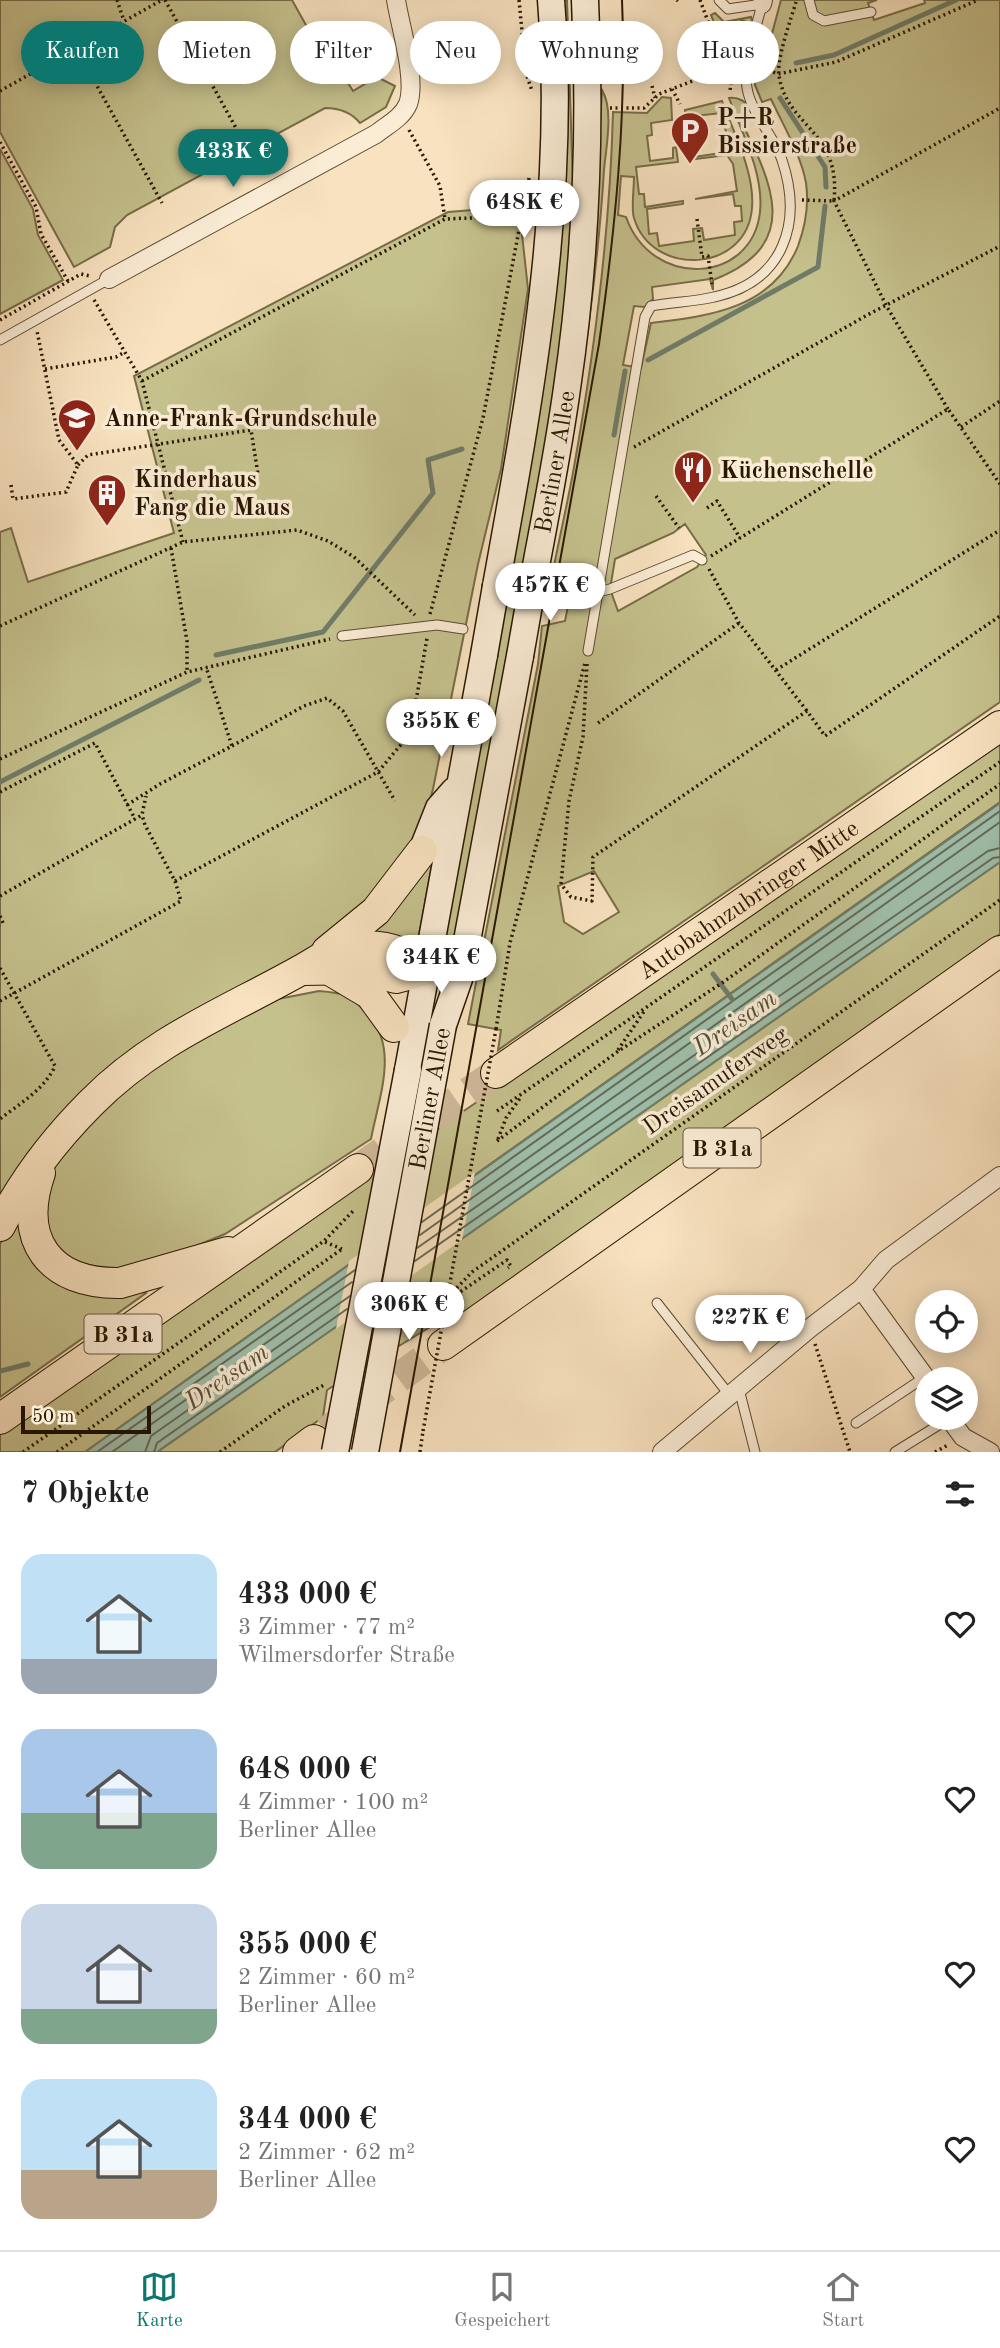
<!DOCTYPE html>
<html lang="de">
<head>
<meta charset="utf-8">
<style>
	:root { --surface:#fff; --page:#f2f2f2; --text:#222; --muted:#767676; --line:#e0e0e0; --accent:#0f766e }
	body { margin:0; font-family:"Old Standard TT",serif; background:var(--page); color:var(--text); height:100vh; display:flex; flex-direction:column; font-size:26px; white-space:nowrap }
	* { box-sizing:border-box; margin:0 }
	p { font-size:23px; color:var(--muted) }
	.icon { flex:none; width:38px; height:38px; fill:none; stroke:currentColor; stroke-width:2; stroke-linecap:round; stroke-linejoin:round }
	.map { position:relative; height:1452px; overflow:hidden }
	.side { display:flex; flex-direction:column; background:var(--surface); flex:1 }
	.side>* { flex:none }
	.top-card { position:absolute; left:21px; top:21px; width:959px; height:63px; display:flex; gap:14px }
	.controls { position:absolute; left:915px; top:1290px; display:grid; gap:14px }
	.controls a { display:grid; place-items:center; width:63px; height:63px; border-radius:50%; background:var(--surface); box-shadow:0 4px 18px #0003; font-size:35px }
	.scale { position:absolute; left:21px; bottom:18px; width:130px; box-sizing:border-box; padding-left:7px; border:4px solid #291701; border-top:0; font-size:19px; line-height:24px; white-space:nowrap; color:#291701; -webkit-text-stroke:5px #faecd5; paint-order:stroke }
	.price { position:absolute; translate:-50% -60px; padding:0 16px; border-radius:24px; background:#fff; color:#222; font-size:23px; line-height:46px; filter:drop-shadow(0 2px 4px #0008) }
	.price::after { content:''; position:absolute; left:50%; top:42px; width:21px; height:16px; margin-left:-10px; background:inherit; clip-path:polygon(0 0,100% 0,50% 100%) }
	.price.on { background:var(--accent); color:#fff }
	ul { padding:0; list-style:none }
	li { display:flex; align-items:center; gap:21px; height:175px; padding:0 21px }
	li span { display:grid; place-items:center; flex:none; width:196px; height:140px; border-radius:21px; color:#555 }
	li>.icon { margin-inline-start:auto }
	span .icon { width:84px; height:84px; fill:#fffc; stroke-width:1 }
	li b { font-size:30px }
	h2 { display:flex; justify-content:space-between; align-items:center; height:84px; padding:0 21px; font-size:30px }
	.tag { padding:0 24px; border-radius:32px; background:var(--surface); box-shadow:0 4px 18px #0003; font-size:24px; line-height:63px }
	.tag.on { background:var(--accent); color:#fff }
	.tab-bar { display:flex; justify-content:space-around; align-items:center; height:98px; border-top:2px solid var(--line); background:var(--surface); font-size:19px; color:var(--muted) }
	.tab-bar a { display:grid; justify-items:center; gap:4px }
	.tab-bar .on { color:var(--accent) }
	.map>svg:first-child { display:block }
	.green { fill:#c5c18d; stroke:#776c47; stroke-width:2; fill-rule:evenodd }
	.water { fill:#9fbfac; stroke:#707c68; stroke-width:2 }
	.pier { fill:#f8e2bf }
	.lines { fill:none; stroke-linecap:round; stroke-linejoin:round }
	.shore { stroke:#646b56; stroke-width:2 }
	.stream { stroke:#707c68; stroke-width:5 }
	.trunk-tunnel { stroke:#cfb999; stroke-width:30; stroke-dasharray:30 15; stroke-linecap:butt }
	.service-casing { stroke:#5d4a30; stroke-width:11 }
	.minor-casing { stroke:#5d4a30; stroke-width:20 }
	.secondary-casing { stroke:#291701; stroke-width:29 }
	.trunk-casing { stroke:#291701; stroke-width:32 }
	.path { stroke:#291701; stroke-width:3.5; stroke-dasharray:2 3.5; stroke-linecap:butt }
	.service { stroke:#faecd5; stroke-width:9 }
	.minor { stroke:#faecd5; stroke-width:18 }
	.secondary { stroke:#faecd5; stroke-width:26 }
	.trunk { stroke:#f8e2bf; stroke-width:30 }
	.tram { stroke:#291701; stroke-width:2 }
	.secondary-bridge-casing { stroke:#291701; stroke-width:29; stroke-linecap:butt }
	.path-bridge { stroke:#291701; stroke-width:3.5; stroke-dasharray:2 3.5; stroke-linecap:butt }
	.secondary-bridge { stroke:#faecd5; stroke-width:26 }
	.labels { text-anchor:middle; stroke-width:7; stroke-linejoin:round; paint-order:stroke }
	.shield { fill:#faecd5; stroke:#685741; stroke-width:2 }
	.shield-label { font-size:23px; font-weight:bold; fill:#291701 }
	.poi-label { font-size:24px; font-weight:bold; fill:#291701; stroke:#faecd5; text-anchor:start }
	.street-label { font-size:24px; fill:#291701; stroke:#faecd5 }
	.water-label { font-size:26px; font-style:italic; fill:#52523d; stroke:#faecd5 }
</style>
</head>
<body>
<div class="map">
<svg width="1000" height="1452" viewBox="0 0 1000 1452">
	<rect width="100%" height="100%" fill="#f8e2bf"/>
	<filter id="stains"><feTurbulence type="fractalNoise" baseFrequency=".00286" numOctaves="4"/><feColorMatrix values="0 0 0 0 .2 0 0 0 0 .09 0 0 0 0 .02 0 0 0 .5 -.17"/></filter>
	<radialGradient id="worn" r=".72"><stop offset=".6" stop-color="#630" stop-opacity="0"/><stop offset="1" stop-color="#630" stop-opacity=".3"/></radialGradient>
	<g class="green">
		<path d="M0,0H292L336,79L343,75L353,91L377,77L395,86L386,107L360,123C351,112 339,108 325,108L127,215L115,227L110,247L74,267L0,132Z"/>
		<path d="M560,0H567L574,217L566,330L458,936L438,956L518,509Z"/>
		<path d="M781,0H877L868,3L874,20L925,3L924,0H1000V702L498,1050L501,1030L468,1024L538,664L542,626L565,621L573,581L550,587C557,547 567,507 574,467C595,349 610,231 613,112L647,113L662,97L671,98L672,120L651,123L652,135L647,136L650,161L673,158V148L676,147L678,162L636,167L639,194H644L645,207L683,201V204L647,209L649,234L657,233L659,246L694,241L693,229L702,228L704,240L735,235L734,222L742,221L741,206H735L733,194L695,199L737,191L733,164L727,155L687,160V158L727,152L725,141L728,139L721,113L686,117L685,110L722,101C734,134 755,173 752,208C747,273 652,278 634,218C631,209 634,190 634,177L621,176L618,215L626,217C652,290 752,284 760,212C764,174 742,133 729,98C738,97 747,101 750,110L739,117C772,183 804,245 713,280V290L710,279L652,287L653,299L645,307L634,306L623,365L641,368L651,323C711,316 773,308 798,246C805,227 809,204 806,183C801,155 783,125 771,99L762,102L755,85L756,55L766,56ZM685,524L706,555L697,567L618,611L610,589L615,559L673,533ZM594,871L619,912L583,934L564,922L558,886Z"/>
		<path d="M715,13L724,22L751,17L753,24L741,20L734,36L732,52L746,54L745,61L730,62L711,15Z"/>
		<path d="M602,90C614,110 606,147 604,170C596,300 574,428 551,557L594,230Z"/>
		<path d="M0,149L33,209L38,235L63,280L0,314Z"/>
		<path d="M523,206L520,216L528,289L501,469L478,564L433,789L425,818L398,870L324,942L225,995L0,1201V532L11,528L28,582L174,533L134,376L448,212Z"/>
		<path d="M1000,741V802L85,1452H0V1431Z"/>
		<path d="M433,859L417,946L363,934Z"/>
		<path d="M1000,862V934L446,1328L448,1316L327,1390L323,1417L275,1452H157Z"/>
		<path d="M319,991C344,993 349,994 366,1012C400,1047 379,1096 371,1139L225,1234L128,1274L59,1258L39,1216L60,1148L137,1072L273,1000Z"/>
		<path d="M16,1214L36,1259L146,1293L0,1397V1244Z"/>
	</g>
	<path class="water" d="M1000,803V862L157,1452H85Z"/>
	<path class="pier" d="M475,1172L462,1240L336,1329L349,1261Z"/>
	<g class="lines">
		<g class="shore">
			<path d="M422,1222L1000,811"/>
			<path d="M420,1235L1000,822"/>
			<path d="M417,1248L988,851L1000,848"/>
			<path d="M415,1261L993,858L1000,857"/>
			<path d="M97,1452L355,1270"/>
			<path d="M112,1452L352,1282"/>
			<path d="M145,1452L151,1436L350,1296"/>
			<path d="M154,1452L157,1443L347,1309"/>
		</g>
		<g class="stream">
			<path d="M796,63L834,55L956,0"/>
			<path d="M780,98L825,167L826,187"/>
			<path d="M648,360L818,267L825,206"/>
			<path d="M614,435L625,371"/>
			<path d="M216,655L323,632L433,493L428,460L462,449"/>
			<path d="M0,782L199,680"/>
			<path d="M713,974L732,999"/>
			<path d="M0,1371L28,1364"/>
		</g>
		<g class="trunk-tunnel">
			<path d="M358,1169L496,1073"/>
			<path d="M326,1432L443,1345"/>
		</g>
		<g class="service-casing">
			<g id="service">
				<path d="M809,0L813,15L824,21L871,12"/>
				<path d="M0,340L109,279"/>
				<path d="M568,599L610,589L693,555L702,560"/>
				<path d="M342,636L437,625L463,629"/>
				<path d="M588,651L645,317L651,306C672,302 693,302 714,297C784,282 803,223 782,160C774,136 751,113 747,88C743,61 756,30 762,4L728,9L719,0"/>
				<path d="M657,1303L731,1397"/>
				<path d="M739,1389L755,1452"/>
				<path d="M856,1423L925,1377"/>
				<path d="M895,1452L950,1418"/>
			</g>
		</g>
		<g class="minor-casing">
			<g id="minor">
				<path d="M762,4L763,0"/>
				<path d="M109,279L376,134C387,125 402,118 408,104C417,80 400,26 396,0"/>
				<path d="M861,1289L928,1381"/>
				<path d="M949,1418L963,1437L990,1452"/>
				<path d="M662,1452L810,1328L861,1289L886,1260L1000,1176"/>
			</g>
		</g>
		<g class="secondary-casing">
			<g id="secondary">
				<path id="s1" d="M533,582C545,517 558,453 567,388C586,260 591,129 585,0"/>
				<path d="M496,586C531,393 567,197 551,0"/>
				<path d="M422,851L439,808L454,791"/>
				<path d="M443,1025L461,973L520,656"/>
				<path d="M408,1070L484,655"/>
			</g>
		</g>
		<g class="trunk-casing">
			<g id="trunk">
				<path d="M327,951L376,911L422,851"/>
				<path d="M333,972L370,994L394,1027"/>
				<path id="s2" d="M496,1073L1000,726"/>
				<path d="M40,1173C17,1240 49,1284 120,1283L228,1252"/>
				<path d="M0,1226C23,1181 55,1139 91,1103C153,1040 226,1012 301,970C318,961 328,951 348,948C378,943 405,949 426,970L396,978L359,969L303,970"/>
				<path d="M443,1345L1000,951"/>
				<path d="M0,1419L358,1169"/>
				<path d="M298,1452L314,1440"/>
			</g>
		</g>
		<g class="path">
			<path d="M117,0L124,21"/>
			<path d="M165,0L251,155"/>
			<path d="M519,0L526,73L532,91"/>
			<path d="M677,0L678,1"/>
			<path d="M700,0L731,83L730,91"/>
			<path d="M796,2C791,19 776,60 779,76C788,129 841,129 834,201L801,200"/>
			<path d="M76,48L162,203"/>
			<path d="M758,66L778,74L836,62L978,0"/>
			<path d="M702,68L705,75"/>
			<path d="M652,86L655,98"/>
			<path d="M672,89L680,104"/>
			<path d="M0,91L162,0"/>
			<path d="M610,108H644L659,94L734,65"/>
			<path d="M409,130L440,186L445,219"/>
			<path d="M0,142L36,207L41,234L68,281"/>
			<path d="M697,219L702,257L708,256L712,284"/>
			<path d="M94,300L142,381L183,542"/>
			<path d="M0,320L81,274L90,276"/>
			<path d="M45,369L116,357L125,352"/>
			<path d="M142,381L445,219L520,216"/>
			<path d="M948,409L887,307L834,201L1000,108"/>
			<path d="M961,427L1000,401"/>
			<path d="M634,447L871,313L1000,246"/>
			<path d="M78,465L88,455L251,430L258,474L253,473"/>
			<path d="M11,485L13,499L66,492L78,465L59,440L37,331"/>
			<path d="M656,496L679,528"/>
			<path d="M707,508L717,501L740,538"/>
			<path d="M171,548L187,641V672"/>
			<path d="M711,556L948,409L1000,484"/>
			<path d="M709,569L739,623L807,711"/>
			<path d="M430,614L483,418L529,178"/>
			<path d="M0,626L183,542L297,530L328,541L354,557L415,615"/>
			<path d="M587,664L583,737L569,801L561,884L571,897L592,901L593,857L807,711L825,736L1000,616"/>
			<path d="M776,670L1000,530"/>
			<path d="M598,723L739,623"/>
			<path d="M232,746L304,706L327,698L343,711L395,801"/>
			<path d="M0,759L187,672L330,639"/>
			<path d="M0,792L95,743L135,819"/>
			<path d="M127,805L160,784L232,746L206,667"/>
			<path d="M175,881L378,772L404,741L413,718L427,638"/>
			<path d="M0,896L142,815L146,796"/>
			<path d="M0,916L3,923L0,925"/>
			<path d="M0,968L55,1066C45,1089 19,1104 0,1119"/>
			<path d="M0,1001L181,901L175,881L145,825L142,815"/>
			<path d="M496,1029L510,943L585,663"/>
			<path d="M618,1050L645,1010"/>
			<path d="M497,1111L1000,762"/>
			<path d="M498,1139L506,1118L521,1097"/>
			<path d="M497,1141L617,1052L722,983L1000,784"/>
			<path d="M325,1242L342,1249"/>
			<path d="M453,1292L472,1272L506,1248L1000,900"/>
			<path d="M447,1301L507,1260L511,1266L508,1268"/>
			<path d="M815,1344L850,1452"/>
			<path d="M23,1452L324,1241L354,1210"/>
			<path d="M57,1452L342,1249"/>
			<path d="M220,1452L285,1406L324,1385"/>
			<path d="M420,1452L423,1431"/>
			<path d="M935,1452L948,1445"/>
		</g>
		<use href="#service" class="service"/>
		<use href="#minor" class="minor"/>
		<use href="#secondary" class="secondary"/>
		<use href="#trunk" class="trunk"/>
		<path class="tram" d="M400,1452L599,344C615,230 627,116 622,0"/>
		<g class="secondary-bridge-casing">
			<g id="secondary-bridge">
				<path d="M484,655L496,586"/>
				<path d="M520,656L533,582"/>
				<path d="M335,1452L408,1070"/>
				<path id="s3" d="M365,1452L443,1025"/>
			</g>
		</g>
		<path class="path-bridge" d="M423,1431L496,1029"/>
		<use href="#secondary-bridge" class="secondary-bridge"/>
	</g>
	<defs>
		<g id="parking-pin" transform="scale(2.0125)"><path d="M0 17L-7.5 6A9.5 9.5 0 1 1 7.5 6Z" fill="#8f2418" stroke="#faecd5"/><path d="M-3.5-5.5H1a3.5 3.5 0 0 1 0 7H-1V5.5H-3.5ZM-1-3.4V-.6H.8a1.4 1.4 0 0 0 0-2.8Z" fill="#fff"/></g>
		<g id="school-pin" transform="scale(2.0125)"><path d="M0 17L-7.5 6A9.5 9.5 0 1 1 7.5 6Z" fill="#8f2418" stroke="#faecd5"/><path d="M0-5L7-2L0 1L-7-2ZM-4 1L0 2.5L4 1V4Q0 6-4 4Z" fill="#fff"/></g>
		<g id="restaurant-pin" transform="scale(2.0125)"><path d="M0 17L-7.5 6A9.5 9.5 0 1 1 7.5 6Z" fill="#8f2418" stroke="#faecd5"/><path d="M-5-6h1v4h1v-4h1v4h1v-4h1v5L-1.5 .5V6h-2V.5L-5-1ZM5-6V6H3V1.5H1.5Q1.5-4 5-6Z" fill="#fff"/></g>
		<g id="building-pin" transform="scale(2.0125)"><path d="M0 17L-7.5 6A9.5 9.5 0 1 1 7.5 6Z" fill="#8f2418" stroke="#faecd5"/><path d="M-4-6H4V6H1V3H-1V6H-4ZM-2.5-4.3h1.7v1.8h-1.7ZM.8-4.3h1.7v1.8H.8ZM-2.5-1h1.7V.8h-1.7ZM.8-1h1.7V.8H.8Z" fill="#fff"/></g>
	</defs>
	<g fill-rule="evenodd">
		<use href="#parking-pin" x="690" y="131"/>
		<use href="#school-pin" x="77" y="418"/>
		<use href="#restaurant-pin" x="693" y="470"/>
		<use href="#building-pin" x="107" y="493"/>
	</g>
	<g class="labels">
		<g class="shield">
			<rect x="683.5" y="1128.5" width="77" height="39" rx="5"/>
			<rect x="84.5" y="1314.5" width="77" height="39" rx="5"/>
		</g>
		<g class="shield-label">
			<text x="722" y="1156">B 31a</text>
			<text x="123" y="1342">B 31a</text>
		</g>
		<g class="poi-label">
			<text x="717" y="125">P+R<tspan x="717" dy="28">Bissierstraße</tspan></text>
			<text x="104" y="426">Anne-Frank-Grundschule</text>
			<text x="720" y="478">Küchenschelle</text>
			<text x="134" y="487">Kinderhaus<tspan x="134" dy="28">Fang die Maus</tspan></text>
		</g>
		<g class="street-label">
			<text dy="8" stroke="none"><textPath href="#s1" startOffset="122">Berliner Allee</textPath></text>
			<text dy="8" stroke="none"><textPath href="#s2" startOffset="306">Autobahnzubringer Mitte</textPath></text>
			<text transform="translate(715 1080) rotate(-35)" y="8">Dreisamuferweg</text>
			<text dy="8" stroke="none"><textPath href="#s3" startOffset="359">Berliner Allee</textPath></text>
		</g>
		<g class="water-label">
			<text transform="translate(734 1022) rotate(-35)" y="9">Dreisam</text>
			<text transform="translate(226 1376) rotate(-35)" y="9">Dreisam</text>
		</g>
	</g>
	<rect width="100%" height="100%" filter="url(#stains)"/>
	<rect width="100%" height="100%" fill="url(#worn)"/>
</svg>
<div class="controls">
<a><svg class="icon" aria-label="locate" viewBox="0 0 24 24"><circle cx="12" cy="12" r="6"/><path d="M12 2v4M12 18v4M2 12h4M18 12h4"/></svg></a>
<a><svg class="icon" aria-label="layers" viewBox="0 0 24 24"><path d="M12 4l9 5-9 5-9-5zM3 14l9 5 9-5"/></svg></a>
</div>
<div class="scale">50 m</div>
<b class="price on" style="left:233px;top:189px">433K €</b>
<b class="price" style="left:524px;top:240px">648K €</b>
<b class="price" style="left:550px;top:623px">457K €</b>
<b class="price" style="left:441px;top:759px">355K €</b>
<b class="price" style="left:441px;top:995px">344K €</b>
<b class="price" style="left:409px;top:1342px">306K €</b>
<b class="price" style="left:750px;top:1355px">227K €</b>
<div class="top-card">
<a class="tag on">Kaufen</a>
<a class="tag">Mieten</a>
<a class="tag">Filter</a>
<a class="tag">Neu</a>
<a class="tag">Wohnung</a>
<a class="tag">Haus</a>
</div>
</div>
<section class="side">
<h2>7 Objekte<svg class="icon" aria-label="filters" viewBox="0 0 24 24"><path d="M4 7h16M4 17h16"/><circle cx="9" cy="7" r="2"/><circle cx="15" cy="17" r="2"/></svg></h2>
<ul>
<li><span style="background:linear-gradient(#bfe0f5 75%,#9aa5b1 0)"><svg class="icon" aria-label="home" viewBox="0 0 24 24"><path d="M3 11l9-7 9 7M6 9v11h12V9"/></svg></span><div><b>433 000 €</b><p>3 Zimmer · 77 m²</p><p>Wilmersdorfer Straße</p></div><svg class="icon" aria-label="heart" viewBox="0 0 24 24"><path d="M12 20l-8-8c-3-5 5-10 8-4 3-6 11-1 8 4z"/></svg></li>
<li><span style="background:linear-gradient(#a9c7e8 60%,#7fa58c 0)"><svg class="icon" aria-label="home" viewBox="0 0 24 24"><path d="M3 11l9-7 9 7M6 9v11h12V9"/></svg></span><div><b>648 000 €</b><p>4 Zimmer · 100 m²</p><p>Berliner Allee</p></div><svg class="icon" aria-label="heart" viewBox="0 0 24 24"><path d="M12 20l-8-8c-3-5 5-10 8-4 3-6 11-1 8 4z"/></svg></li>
<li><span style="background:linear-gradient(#c9d6e8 75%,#7fa58c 0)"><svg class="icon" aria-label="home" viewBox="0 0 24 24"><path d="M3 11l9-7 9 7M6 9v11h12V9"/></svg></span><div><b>355 000 €</b><p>2 Zimmer · 60 m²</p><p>Berliner Allee</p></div><svg class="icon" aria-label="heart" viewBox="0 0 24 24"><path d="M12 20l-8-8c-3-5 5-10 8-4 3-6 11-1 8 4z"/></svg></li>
<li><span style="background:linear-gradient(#bfe0f5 65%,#b9a48a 0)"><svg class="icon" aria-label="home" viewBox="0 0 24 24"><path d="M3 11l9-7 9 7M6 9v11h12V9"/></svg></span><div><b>344 000 €</b><p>2 Zimmer · 62 m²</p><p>Berliner Allee</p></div><svg class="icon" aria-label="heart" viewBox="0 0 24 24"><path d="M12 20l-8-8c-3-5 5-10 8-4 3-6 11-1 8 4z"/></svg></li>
</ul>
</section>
<nav class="tab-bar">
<a class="on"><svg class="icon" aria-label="map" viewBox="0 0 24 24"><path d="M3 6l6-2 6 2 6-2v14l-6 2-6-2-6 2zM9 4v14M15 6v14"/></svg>Karte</a>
<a><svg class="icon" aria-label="saved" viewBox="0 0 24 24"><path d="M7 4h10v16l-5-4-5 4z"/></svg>Gespeichert</a>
<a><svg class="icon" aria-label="home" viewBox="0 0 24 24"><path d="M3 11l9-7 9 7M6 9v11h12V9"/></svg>Start</a>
</nav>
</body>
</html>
